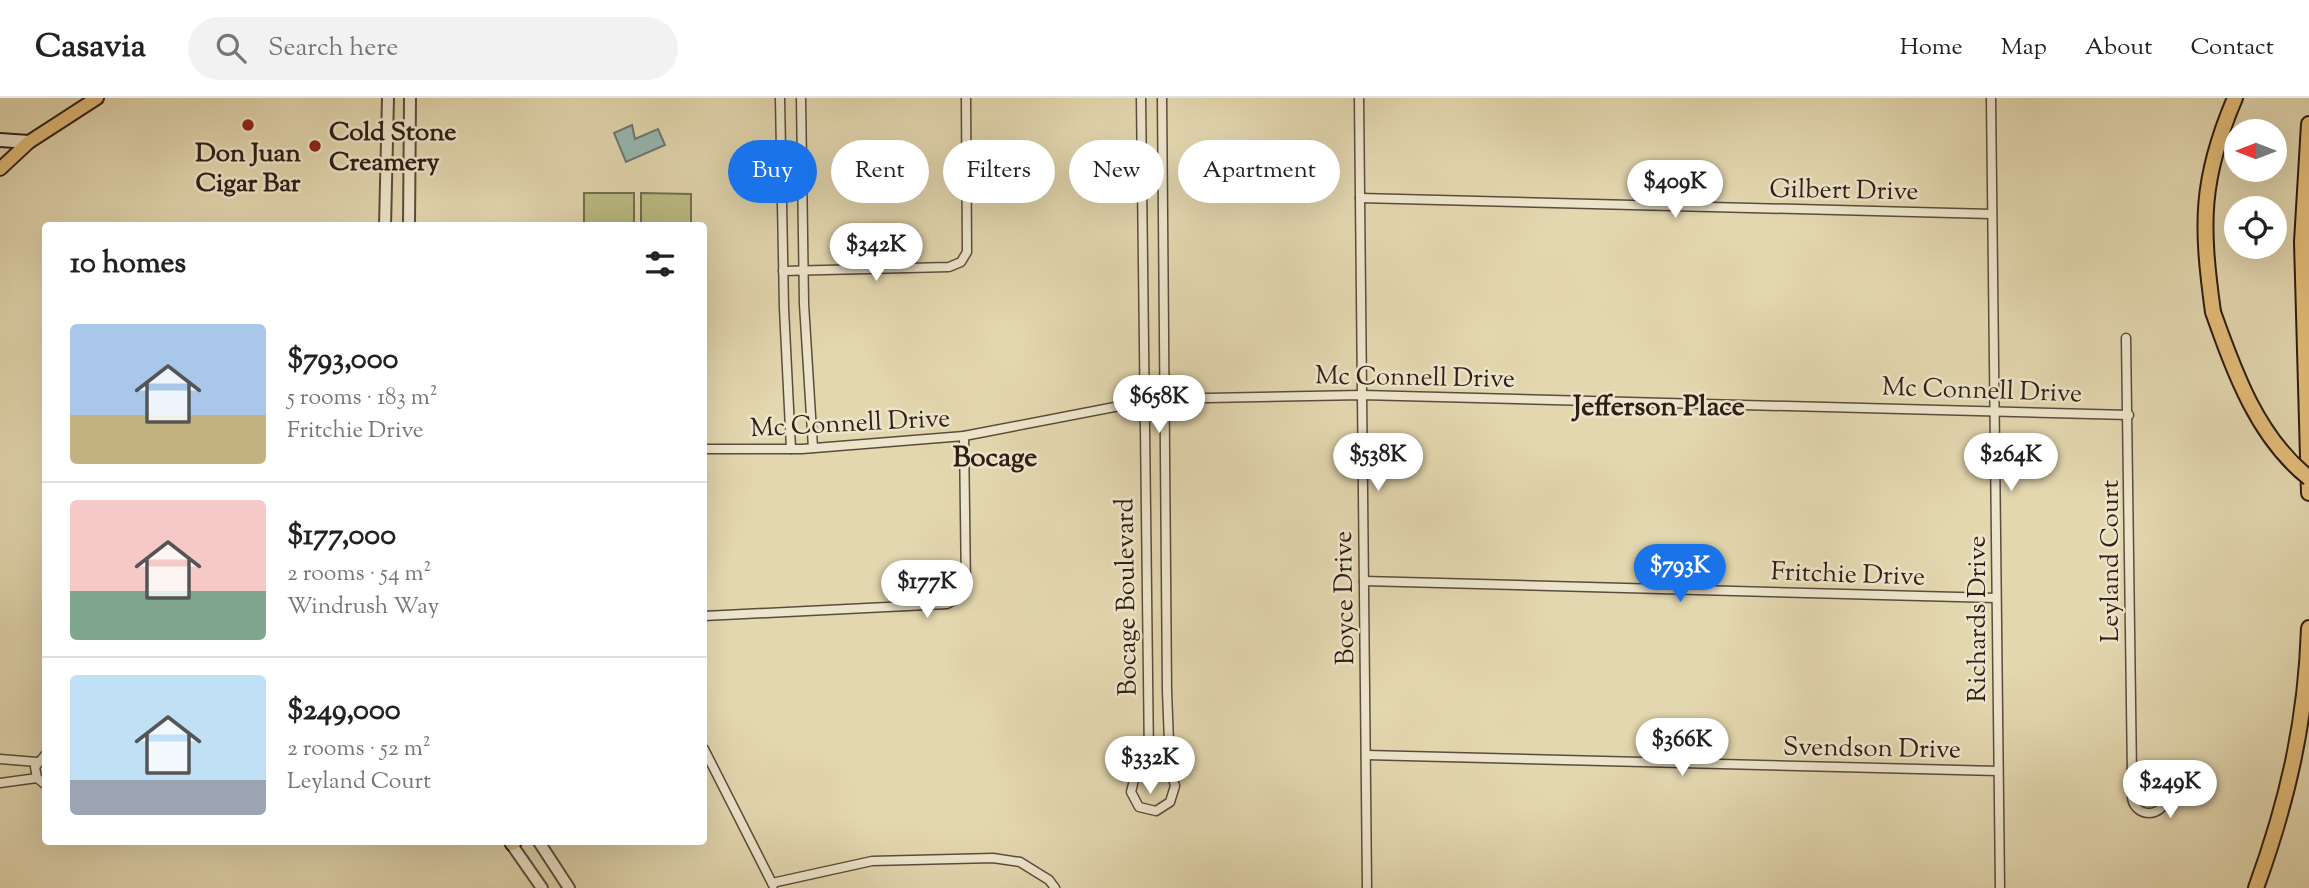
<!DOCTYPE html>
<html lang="en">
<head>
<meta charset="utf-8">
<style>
	:root { --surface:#fff; --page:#f2f2f2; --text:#222; --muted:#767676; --line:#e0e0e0; --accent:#1a73e8 }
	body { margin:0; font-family:"Sorts Mill Goudy",serif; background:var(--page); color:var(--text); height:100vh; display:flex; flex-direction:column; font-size:26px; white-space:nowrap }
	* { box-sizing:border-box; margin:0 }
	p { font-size:23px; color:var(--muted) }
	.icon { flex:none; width:38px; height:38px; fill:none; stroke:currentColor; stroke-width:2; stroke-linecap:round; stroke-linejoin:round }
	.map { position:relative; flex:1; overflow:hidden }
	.drawer { position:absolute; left:42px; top:124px; width:665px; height:623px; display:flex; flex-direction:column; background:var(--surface); border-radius:7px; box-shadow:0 7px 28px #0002 }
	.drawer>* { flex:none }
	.top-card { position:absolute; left:728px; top:42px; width:665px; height:63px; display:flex; gap:14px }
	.needle { width:46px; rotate:270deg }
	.buttons { position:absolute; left:2224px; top:21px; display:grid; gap:14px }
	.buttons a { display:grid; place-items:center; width:63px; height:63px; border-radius:50%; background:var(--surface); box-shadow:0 7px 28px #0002; font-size:35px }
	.price { position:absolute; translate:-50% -60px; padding:0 16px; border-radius:24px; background:#fff; color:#222; font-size:23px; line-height:46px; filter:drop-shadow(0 2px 4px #0008) }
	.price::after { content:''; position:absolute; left:50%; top:42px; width:21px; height:16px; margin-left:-10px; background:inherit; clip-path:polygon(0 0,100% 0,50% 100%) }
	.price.current { background:var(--accent); color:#fff }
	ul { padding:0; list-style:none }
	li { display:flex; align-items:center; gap:21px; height:175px; padding:0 28px }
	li+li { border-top:2px solid var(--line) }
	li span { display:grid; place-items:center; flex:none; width:196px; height:140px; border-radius:7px; color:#555 }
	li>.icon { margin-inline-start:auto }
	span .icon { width:84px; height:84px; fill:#fffc; stroke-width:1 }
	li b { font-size:30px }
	h2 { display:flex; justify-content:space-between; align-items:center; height:84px; padding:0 28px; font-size:30px }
	.pill { padding:0 24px; border-radius:32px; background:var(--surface); box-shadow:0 7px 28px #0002; font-size:24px; line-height:63px }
	.pill.current { background:var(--accent); color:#fff }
	header { display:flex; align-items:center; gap:42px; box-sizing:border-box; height:98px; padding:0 35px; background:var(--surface); border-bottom:2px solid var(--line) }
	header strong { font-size:33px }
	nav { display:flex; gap:38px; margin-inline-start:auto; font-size:24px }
	.search { width:490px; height:63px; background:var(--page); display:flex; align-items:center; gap:18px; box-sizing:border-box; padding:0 24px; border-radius:38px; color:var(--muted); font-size:26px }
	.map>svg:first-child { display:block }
	.green { fill:#bbbc85; stroke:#746d4d; stroke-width:2 }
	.water { fill:#97b8b3; stroke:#6d7a74; stroke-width:2 }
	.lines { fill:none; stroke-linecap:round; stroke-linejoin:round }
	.minor-casing { stroke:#5b4c3c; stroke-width:11 }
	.tertiary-casing { stroke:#5b4c3c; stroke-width:14 }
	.secondary-casing { stroke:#2e1e15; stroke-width:16 }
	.primary-casing { stroke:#2e1e15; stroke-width:16 }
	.motorway-casing { stroke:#2e1e15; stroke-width:18 }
	.minor { stroke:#ede5cb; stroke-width:8 }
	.tertiary { stroke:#ede5cb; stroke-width:10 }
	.secondary { stroke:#ede5cb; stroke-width:12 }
	.primary { stroke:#e2bc78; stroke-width:12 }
	.motorway { stroke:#e2bc78; stroke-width:14 }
	.motorway-bridge-casing { stroke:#2e1e15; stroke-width:18; stroke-linecap:butt }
	.motorway-bridge { stroke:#e2bc78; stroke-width:14 }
	.poi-dot { fill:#8f2418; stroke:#ede5cb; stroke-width:2.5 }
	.labels { text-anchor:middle; stroke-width:5; stroke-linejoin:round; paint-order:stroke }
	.poi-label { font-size:26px; font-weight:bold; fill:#2e1e15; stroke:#ede5cb; text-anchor:start }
	.street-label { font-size:26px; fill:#2e1e15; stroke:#ede5cb }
	.neighbourhood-label { font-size:28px; font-weight:bold; fill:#2e1e15; stroke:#ede5cb }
</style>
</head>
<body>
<header>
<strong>Casavia</strong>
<div class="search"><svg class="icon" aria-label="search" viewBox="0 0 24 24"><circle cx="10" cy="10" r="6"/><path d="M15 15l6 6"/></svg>Search here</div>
<nav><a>Home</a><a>Map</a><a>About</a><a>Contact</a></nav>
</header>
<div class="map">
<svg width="2309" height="790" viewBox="0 0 2309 790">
	<rect width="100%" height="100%" fill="#e3d7af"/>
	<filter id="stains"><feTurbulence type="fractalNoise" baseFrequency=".00286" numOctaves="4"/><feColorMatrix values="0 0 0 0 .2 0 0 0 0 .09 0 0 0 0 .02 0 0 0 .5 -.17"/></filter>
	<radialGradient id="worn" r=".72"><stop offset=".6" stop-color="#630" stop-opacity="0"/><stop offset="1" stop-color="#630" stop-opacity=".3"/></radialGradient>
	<g class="green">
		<rect x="584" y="95" width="50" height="33"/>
		<path d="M641,95L691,96V128H641Z"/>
	</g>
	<path class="water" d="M632,27L635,41L658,31L665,47L626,64L614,35Z"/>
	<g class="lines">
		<g class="minor-casing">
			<g id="minor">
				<path d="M780,0L784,210L791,351"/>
				<path d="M801,0L804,206L813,350"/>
				<path d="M1141,0L1149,661L1147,670L1135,678L1131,694L1139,709L1156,713L1170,704L1175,688L1170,670L1167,593L1162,0"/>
				<path d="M1359,0L1367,790"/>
				<path d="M1991,0L2000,790"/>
				<path d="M1360,100L1991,116"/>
				<path d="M783,173L949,169L961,164L967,154L966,0"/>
				<path d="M2126,240L2132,678L2137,684"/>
				<path d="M704,351H802L964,338L1156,301L1362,297L2129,317"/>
				<path d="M1364,483L1996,500"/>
				<path d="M704,518L947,506L962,498L966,491L964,338"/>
				<path d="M704,651L773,787"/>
				<path d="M46,656L35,669L37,680L46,687"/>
				<path d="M1366,657L1998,673"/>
				<path d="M0,661L37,664"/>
				<circle cx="2149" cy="698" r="17"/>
				<path d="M0,685L37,680"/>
				<path d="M772,785L872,763L993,760L1020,764L1049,782L1055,790"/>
			</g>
		</g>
		<g class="tertiary-casing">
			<g id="tertiary">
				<path d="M385,128L388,0"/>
				<path d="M409,128L410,0"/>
				<path d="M510,744L542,790"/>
				<path d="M539,744L569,790"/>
			</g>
		</g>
		<g class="secondary-casing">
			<path id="secondary" d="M0,42L29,44"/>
		</g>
		<g class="primary-casing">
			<g id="primary">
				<path d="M0,71L29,44L97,0"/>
				<path d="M512,746L515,744"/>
			</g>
		</g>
		<g class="motorway-casing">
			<g id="motorway">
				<path d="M2309,26L2302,144L2309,395"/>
				<path d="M2213,214C2201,127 2200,82 2235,0"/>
				<path d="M2256,790C2288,702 2306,623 2309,530"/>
			</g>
		</g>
		<use href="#minor" class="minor"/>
		<use href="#tertiary" class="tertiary"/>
		<use href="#secondary" class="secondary"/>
		<use href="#primary" class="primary"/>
		<use href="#motorway" class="motorway"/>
		<g class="motorway-bridge-casing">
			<path id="motorway-bridge" d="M2213,214C2234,273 2257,339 2309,380"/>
		</g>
		<use href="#motorway-bridge" class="motorway-bridge"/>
	</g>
	<g class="poi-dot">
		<circle cx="248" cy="27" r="7"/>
		<circle cx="315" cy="48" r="7"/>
	</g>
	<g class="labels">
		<g class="poi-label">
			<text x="329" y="42">Cold Stone<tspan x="329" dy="30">Creamery</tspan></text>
			<text x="248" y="63" text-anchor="middle">Don Juan<tspan x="248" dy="30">Cigar Bar</tspan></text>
		</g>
		<g class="street-label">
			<text transform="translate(1844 91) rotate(1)" y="9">Gilbert Drive</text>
			<text transform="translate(1415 278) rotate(1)" y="9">Mc Connell Drive</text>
			<text transform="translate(1982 291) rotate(2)" y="9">Mc Connell Drive</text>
			<text transform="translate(850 324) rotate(-3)" y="9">Mc Connell Drive</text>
			<text transform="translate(2109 463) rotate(-90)" y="9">Leyland Court</text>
			<text transform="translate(1848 475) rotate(2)" y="9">Fritchie Drive</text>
			<text transform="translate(1125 499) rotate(-91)" y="9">Bocage Boulevard</text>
			<text transform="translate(1343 500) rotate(-91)" y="9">Boyce Drive</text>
			<text transform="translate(1976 521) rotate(-90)" y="9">Richards Drive</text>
			<text transform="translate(1872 649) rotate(1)" y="9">Svendson Drive</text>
		</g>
		<g class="neighbourhood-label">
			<text x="1659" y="317">Jefferson Place</text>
			<text x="995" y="368">Bocage</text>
		</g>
	</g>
	<rect width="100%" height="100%" filter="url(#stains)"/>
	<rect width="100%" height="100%" fill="url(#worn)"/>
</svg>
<div class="buttons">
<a><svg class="needle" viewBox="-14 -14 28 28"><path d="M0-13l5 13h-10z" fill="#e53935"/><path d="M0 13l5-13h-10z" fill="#767676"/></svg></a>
<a><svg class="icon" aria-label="locate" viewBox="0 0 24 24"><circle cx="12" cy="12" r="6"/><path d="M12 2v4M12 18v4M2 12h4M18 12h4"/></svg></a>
</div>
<b class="price" style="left:1675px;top:122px">$409K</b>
<b class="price" style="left:876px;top:185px">$342K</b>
<b class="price" style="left:1159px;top:337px">$658K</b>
<b class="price" style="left:1378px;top:395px">$538K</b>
<b class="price" style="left:2011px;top:395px">$264K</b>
<b class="price current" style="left:1680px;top:506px">$793K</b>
<b class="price" style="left:927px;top:522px">$177K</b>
<b class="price" style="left:1682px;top:680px">$366K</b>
<b class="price" style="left:1150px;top:698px">$332K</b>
<b class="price" style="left:2170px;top:722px">$249K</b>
<div class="top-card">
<a class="pill current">Buy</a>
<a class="pill">Rent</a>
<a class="pill">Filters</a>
<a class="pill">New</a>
<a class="pill">Apartment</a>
</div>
<section class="drawer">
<h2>10 homes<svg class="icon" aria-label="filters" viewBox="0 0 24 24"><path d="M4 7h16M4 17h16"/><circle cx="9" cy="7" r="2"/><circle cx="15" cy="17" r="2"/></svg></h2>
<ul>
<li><span style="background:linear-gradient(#a9c7e8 65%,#c2b280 0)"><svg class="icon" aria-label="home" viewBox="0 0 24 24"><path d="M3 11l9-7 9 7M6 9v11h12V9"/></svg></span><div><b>$793,000</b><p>5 rooms · 183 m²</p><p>Fritchie Drive</p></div></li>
<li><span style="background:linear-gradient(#f6c9c9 65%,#7fa58c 0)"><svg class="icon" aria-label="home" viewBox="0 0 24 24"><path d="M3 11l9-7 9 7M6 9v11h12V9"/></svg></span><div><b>$177,000</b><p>2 rooms · 54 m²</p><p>Windrush Way</p></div></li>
<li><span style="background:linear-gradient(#bfe0f5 75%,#9aa5b1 0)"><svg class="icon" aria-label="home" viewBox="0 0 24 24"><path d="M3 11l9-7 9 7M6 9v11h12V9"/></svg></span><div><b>$249,000</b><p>2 rooms · 52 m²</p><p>Leyland Court</p></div></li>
</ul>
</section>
</div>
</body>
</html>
